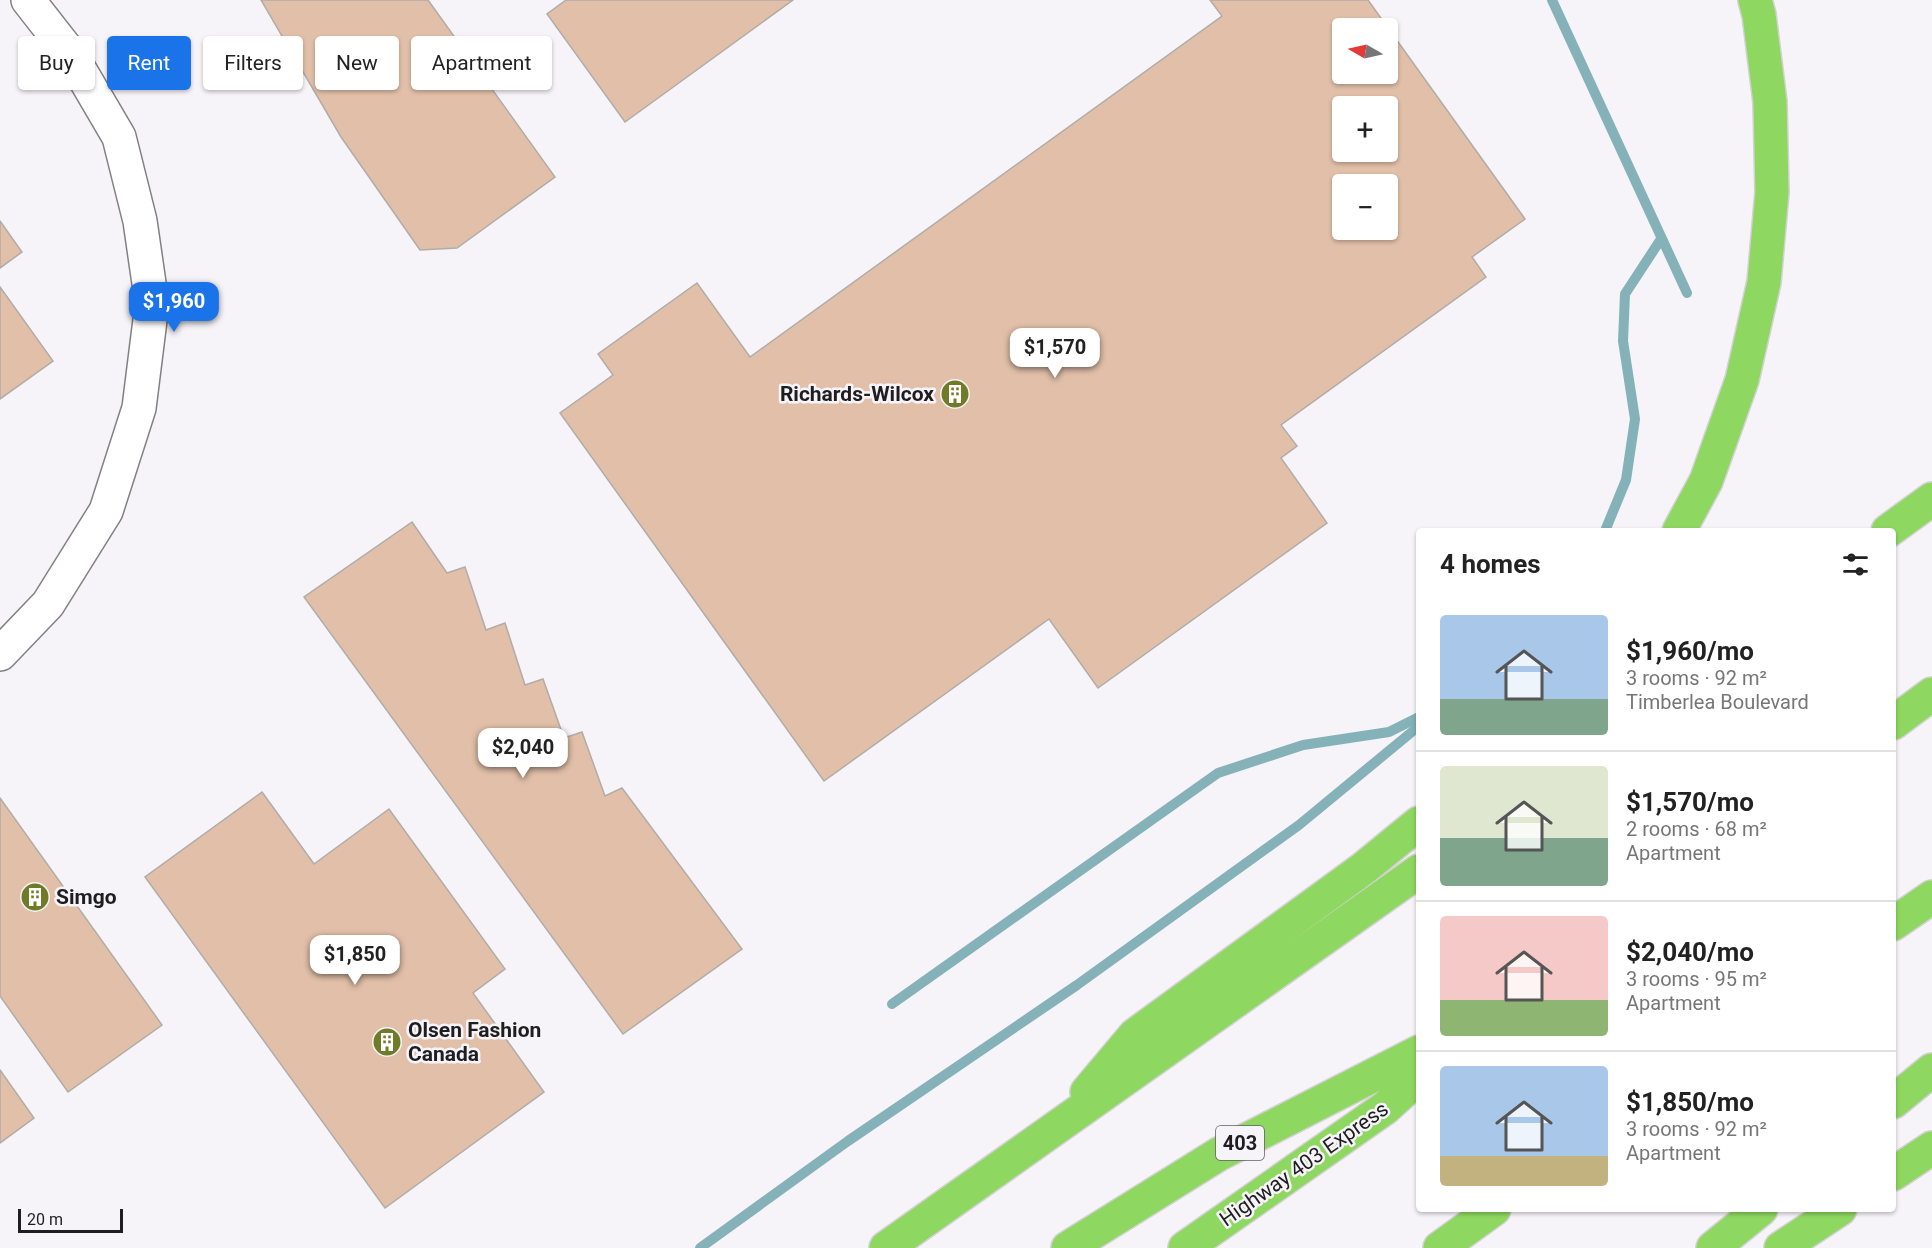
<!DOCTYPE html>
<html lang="en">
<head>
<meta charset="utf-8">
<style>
	:root { --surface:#fff; --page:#f2f2f2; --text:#222; --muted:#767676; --line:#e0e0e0; --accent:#1a73e8 }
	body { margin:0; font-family:Roboto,sans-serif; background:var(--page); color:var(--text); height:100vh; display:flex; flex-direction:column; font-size:22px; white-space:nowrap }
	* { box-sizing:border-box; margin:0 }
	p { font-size:20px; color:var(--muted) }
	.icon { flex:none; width:33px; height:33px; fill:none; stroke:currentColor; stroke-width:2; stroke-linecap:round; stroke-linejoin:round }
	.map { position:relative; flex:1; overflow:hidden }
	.panel { position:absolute; left:1416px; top:528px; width:480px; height:684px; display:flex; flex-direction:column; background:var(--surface); border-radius:6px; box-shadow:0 2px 4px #0004 }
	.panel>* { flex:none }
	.hud { position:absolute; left:18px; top:36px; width:570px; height:54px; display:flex; gap:12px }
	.needle { width:39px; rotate:279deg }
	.controls { position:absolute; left:1332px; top:18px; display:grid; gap:12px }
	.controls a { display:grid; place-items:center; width:66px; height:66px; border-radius:6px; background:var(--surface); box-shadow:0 2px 4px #0004; font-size:30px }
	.scale { position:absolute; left:18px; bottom:15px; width:105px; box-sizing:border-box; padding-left:6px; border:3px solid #1e1d1f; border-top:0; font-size:16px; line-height:21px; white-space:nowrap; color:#1e1d1f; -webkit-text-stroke:4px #f6f4f9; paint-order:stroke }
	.price { position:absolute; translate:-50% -51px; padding:0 14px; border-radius:12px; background:#fff; color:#222; font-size:20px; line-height:39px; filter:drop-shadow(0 2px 3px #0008) }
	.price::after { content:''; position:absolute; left:50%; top:36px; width:18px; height:14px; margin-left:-9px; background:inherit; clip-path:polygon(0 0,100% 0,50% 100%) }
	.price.current { background:var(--accent); color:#fff }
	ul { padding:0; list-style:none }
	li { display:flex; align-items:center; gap:18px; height:150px; padding:0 24px }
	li+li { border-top:2px solid var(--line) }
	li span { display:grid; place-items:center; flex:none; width:168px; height:120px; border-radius:6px; color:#555 }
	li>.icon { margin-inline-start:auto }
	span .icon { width:72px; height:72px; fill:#fffc; stroke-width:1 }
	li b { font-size:26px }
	h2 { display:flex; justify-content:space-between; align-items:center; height:72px; padding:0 24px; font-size:26px }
	.tag { padding:0 21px; border-radius:6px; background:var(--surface); box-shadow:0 2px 4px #0004; font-size:21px; line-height:54px }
	.tag.current { background:var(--accent); color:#fff }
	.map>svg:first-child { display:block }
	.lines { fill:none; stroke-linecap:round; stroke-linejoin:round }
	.stream { stroke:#84b2b8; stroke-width:10 }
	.building { fill:#e1bfa8; stroke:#b1aca8; stroke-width:1.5; fill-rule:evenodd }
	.minor-casing { stroke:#828085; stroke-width:36 }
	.highway-casing { stroke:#d2d2d2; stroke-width:36 }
	.minor { stroke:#fff; stroke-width:33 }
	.highway { stroke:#8ed760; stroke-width:33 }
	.labels { text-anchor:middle; stroke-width:5; stroke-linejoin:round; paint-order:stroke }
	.shield { fill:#f6f4f9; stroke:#5f5e60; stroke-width:1.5 }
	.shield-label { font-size:20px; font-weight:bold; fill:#1e1d1f }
	.poi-label { font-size:21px; font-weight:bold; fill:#1e1d1f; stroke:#f6f4f9; text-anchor:start }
	.street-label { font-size:21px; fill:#1e1d1f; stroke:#f6f4f9 }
</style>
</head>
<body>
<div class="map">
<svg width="1932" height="1248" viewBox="0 0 1932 1248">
	<rect width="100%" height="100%" fill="#f6f4f9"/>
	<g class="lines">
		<g class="stream">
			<path d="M1552,0L1687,293"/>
			<path d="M1605,531L1626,480L1635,419L1623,341L1625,294L1661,239"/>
			<path d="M892,1004L1218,773L1303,745L1389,732L1419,717"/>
			<path d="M700,1248L848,1141L1077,985L1299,825L1419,726"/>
		</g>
	</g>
	<g class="building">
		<path d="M261,0H428L555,177L457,248L420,250L341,137Z"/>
		<path d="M566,0H793L625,122L547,14Z"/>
		<path d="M1210,0H1368L1525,219L1472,257L1486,277L1281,425L1297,446L1281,458L1327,523L1098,688L1049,619L824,781L560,413L613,375L598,354L697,283L750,357L1222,16ZM1342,28H1388V74H1342ZM1342,106H1388V152H1342ZM1342,184H1388V230H1342Z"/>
		<path d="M0,221L22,252L0,268Z"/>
		<path d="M0,287L53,361L0,399Z"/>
		<path d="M412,522L447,573L465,567L486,630L505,623L525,685L543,679L564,738L582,732L605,796L622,788L742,949L623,1034L304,597Z"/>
		<path d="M262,792L314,864L389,809L505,969L473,993L544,1092L385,1208L145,877Z"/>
		<path d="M0,798L162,1025L68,1092L0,996Z"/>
		<path d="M0,1070L34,1118L0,1143Z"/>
	</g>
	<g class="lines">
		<g class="minor-casing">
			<path id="minor" d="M0,654L48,604L106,511L139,408L152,304L140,221L119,137L71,55L28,0"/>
		</g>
		<g class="highway-casing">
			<g id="highway">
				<path d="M1679,531L1706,481L1742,380L1764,282L1772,192L1770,102L1759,15L1755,0"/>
				<path d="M1888,531L1932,499"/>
				<path d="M1893,723L1932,694"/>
				<path d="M1893,924L1932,897"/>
				<path d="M1087,1092L1135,1035L1364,868L1419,823"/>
				<path d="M1893,1102L1932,1070"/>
				<path d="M1893,1174L1932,1148"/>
				<path d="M886,1248L1419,871"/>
				<path d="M1068,1248L1219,1154L1419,1052"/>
				<path d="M1185,1248L1385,1108L1419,1077"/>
				<path d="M1440,1248L1494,1209"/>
				<path d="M1713,1248L1761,1209"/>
				<path d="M1781,1248L1840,1209"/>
			</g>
		</g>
		<use href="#minor" class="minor"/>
		<use href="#highway" class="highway"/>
	</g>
	<defs>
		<g id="building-disc" transform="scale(1.5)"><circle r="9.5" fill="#6f7b26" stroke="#f6f4f9"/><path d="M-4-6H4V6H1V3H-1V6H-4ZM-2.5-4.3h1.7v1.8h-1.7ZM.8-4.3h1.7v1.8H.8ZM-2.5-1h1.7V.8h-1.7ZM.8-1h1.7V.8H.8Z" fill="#fff"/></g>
	</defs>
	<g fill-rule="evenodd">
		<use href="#building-disc" x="955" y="394"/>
		<use href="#building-disc" x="35" y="897"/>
		<use href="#building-disc" x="387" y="1042"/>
	</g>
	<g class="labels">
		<rect class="shield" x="1216" y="1126" width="48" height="34" rx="4.5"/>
		<g class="shield-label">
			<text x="1240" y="1150">403</text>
		</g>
		<g class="poi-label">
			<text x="934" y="401" text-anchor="end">Richards-Wilcox</text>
			<text x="56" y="904">Simgo</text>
			<text x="408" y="1037">Olsen Fashion<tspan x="408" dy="24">Canada</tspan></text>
		</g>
		<g class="street-label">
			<text transform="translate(1304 1164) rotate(-35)" y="7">Highway 403 Express</text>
		</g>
	</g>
</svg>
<div class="controls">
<a><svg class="needle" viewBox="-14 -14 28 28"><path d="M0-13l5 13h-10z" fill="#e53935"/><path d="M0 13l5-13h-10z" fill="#767676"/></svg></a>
<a>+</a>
<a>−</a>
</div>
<div class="scale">20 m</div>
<b class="price current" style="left:174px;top:333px">$1,960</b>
<b class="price" style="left:1055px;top:379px">$1,570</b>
<b class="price" style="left:523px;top:779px">$2,040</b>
<b class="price" style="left:355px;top:986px">$1,850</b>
<div class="hud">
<a class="tag">Buy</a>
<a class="tag current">Rent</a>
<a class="tag">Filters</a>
<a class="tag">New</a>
<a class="tag">Apartment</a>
</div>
<section class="panel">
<h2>4 homes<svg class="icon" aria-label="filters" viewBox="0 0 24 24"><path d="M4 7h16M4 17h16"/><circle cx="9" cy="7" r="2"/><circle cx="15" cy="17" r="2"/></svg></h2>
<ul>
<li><span style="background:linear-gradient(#a9c7e8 70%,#7fa58c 0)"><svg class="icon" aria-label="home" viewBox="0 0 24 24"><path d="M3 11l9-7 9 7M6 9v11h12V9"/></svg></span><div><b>$1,960/mo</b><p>3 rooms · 92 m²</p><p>Timberlea Boulevard</p></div></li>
<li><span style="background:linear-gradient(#dfe7d0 60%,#7fa58c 0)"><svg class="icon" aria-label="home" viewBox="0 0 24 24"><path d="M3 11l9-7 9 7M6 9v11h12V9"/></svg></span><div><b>$1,570/mo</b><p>2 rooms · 68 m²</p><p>Apartment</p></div></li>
<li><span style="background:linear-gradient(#f6c9c9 70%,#8fb573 0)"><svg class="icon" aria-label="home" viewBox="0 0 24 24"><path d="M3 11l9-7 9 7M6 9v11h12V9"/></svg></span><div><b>$2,040/mo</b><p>3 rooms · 95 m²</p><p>Apartment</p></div></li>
<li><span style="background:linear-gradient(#a9c7e8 75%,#c2b280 0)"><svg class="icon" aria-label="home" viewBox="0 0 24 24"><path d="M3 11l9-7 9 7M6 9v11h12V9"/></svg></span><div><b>$1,850/mo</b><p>3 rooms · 92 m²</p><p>Apartment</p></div></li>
</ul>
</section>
</div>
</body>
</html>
